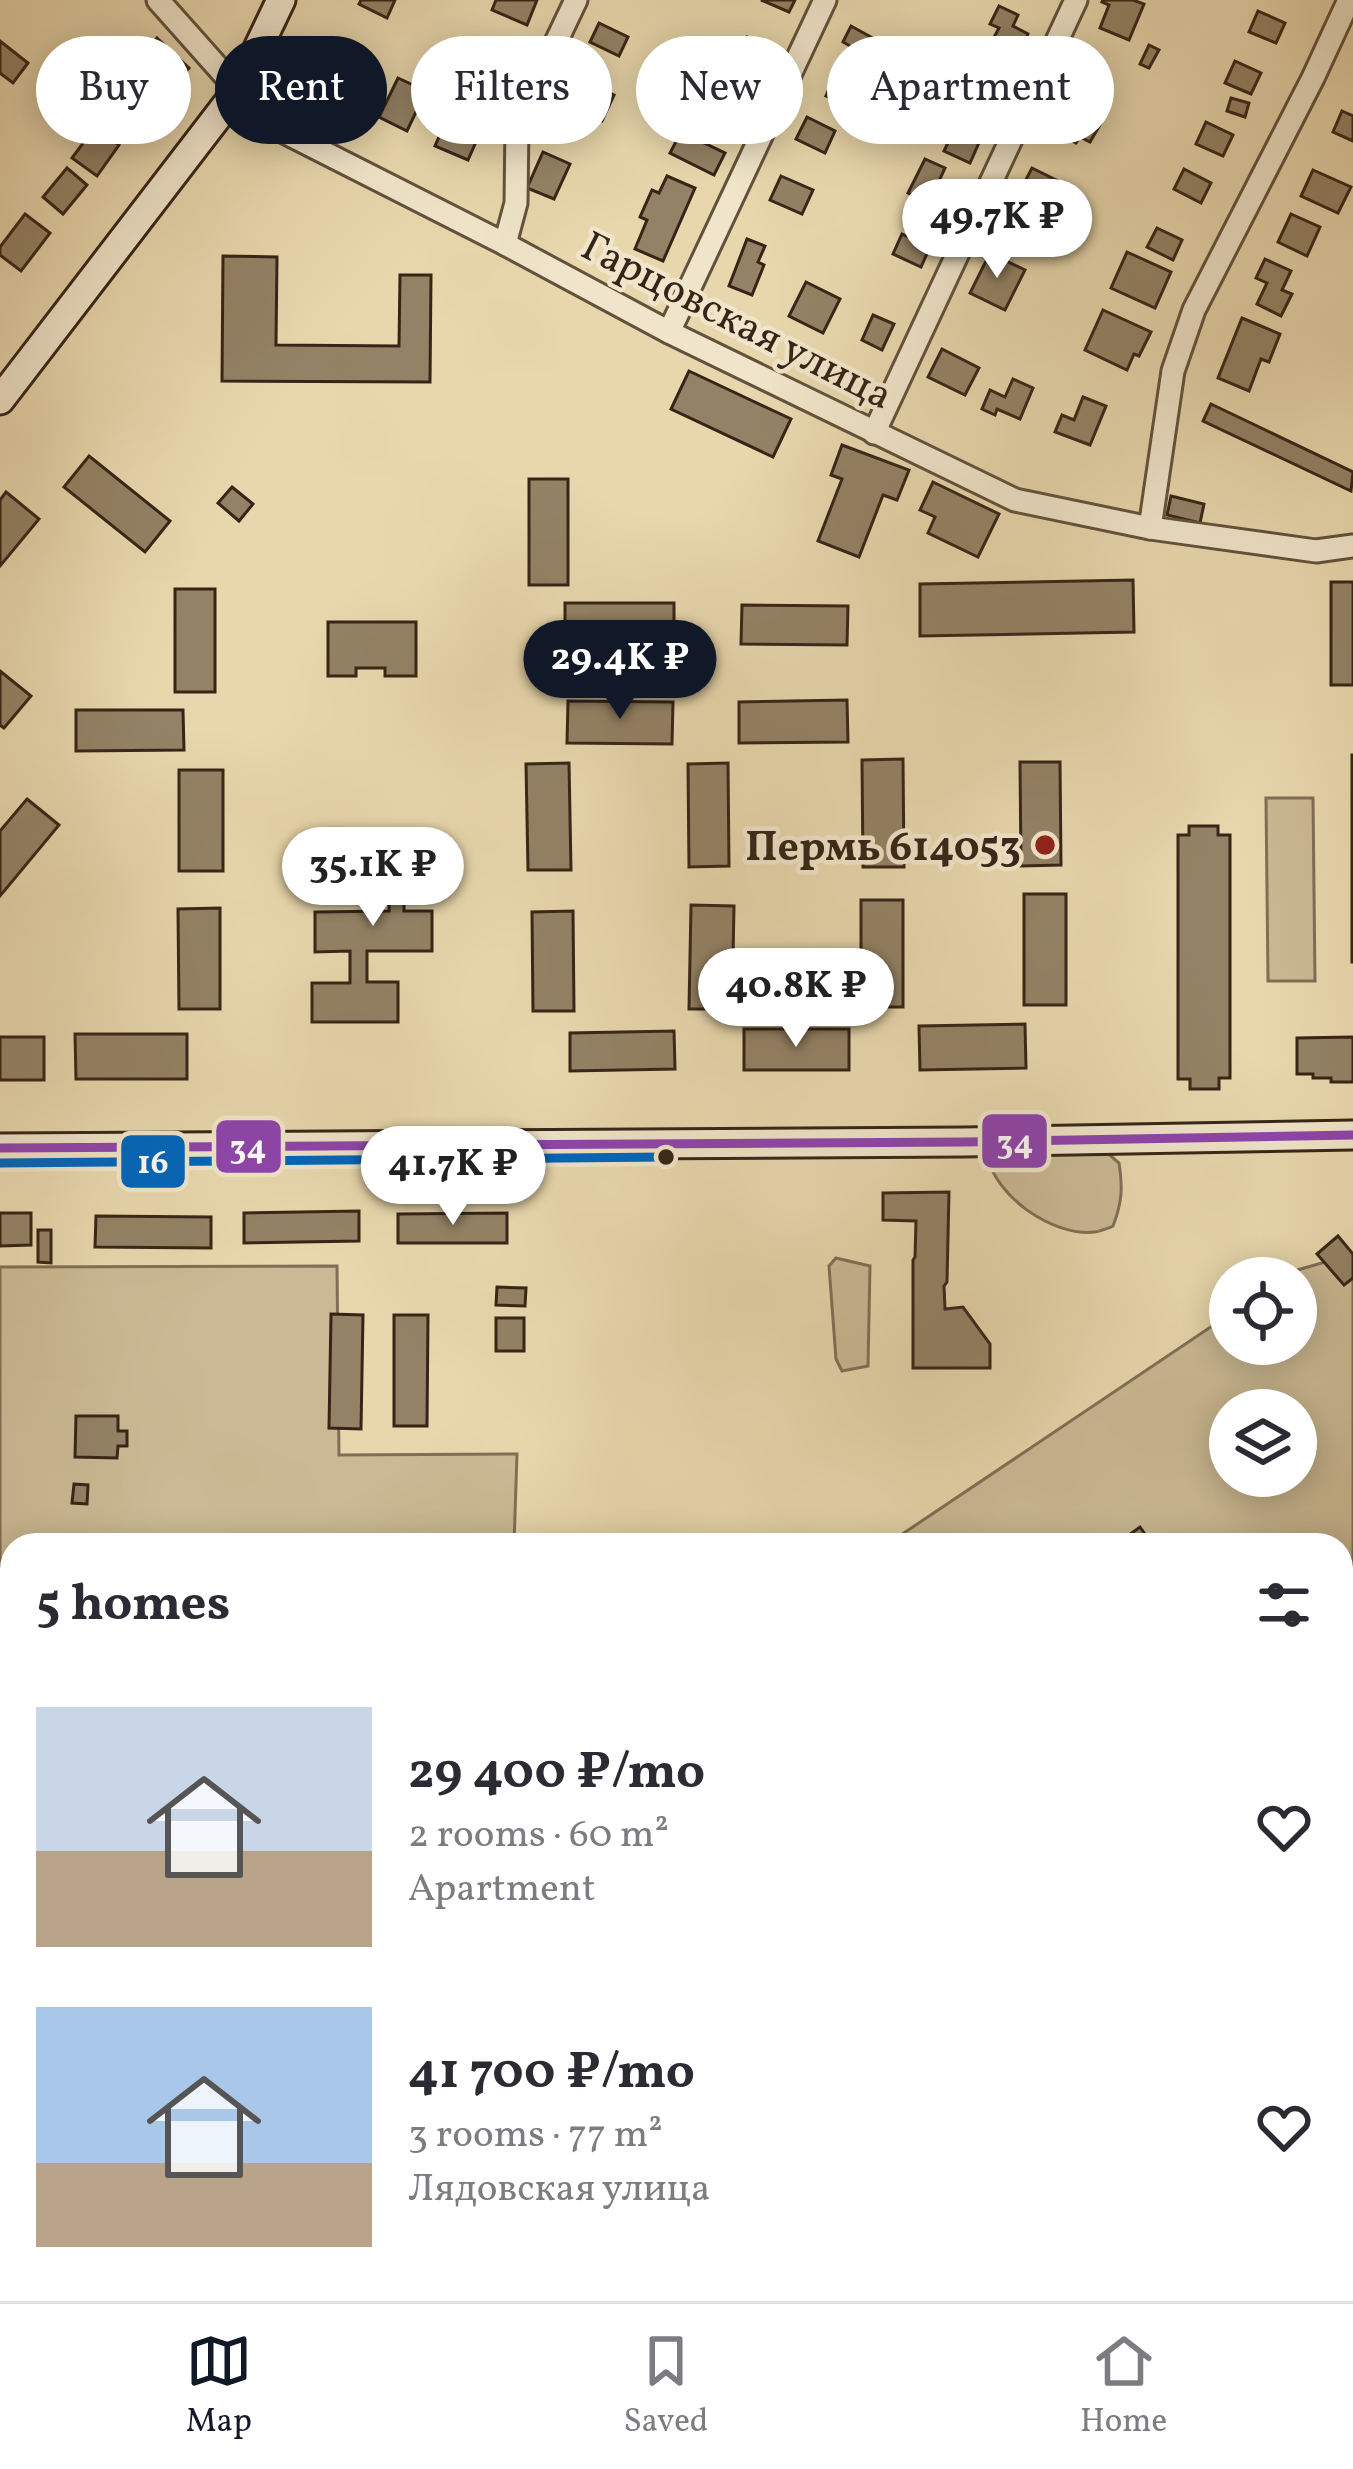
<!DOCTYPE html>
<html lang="en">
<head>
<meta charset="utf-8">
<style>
	:root { --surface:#fff; --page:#f7f7f7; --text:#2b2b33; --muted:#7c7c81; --line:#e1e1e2; --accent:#111827 }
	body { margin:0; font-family:Vollkorn,serif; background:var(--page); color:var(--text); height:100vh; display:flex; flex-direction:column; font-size:45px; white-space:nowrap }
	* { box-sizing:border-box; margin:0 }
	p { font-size:39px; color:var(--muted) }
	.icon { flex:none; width:66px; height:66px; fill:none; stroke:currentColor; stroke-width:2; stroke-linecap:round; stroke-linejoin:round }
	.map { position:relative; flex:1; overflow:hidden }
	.sheet { position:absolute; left:0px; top:1533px; width:1353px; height:768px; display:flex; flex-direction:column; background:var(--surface); border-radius:36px 36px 0 0; box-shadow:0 6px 30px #0003 }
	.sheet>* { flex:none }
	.guide { position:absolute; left:36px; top:36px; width:1281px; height:108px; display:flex; gap:24px }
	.tools { position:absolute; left:1209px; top:1257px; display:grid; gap:24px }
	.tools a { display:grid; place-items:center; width:108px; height:108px; border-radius:50%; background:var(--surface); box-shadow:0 6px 30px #0003; font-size:60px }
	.price { position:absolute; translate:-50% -102px; padding:0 27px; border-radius:42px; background:#fff; color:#222; font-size:39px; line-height:78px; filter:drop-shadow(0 3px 6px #0008) }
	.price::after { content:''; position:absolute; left:50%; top:72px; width:36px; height:27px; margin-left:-18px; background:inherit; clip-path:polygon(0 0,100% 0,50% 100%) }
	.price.active { background:var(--accent); color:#fff }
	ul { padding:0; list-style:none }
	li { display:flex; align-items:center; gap:36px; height:300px; padding:0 36px }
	li span { display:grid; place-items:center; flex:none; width:336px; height:240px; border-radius:0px; color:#555 }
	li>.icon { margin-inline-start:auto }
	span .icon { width:144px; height:144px; fill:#fffc; stroke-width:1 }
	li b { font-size:51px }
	h2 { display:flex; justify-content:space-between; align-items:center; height:144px; padding:0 36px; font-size:51px }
	.tag { padding:0 42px; border-radius:54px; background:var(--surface); box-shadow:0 6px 30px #0003; font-size:42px; line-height:108px }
	.tag.active { background:var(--accent); color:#fff }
	.menu { display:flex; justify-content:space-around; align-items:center; height:168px; border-top:3px solid var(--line); background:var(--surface); font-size:33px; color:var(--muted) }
	.menu a { display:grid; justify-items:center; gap:6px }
	.menu .active { color:var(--accent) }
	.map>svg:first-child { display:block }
	.green { fill:#cab994; stroke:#806f56; stroke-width:3; fill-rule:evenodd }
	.building { fill:#938265; stroke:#362517; stroke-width:3 }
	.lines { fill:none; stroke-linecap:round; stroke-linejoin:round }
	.street-casing { stroke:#62523c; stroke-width:27 }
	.secondary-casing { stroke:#362517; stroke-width:33 }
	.street { stroke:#f0e5ca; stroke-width:21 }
	.secondary { stroke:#f0e5ca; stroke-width:27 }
	.bus-1-casing { stroke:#f0e5ca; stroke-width:18 }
	.bus-2-casing { stroke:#f0e5ca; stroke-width:18 }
	.bus-1 { stroke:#8e44ad; stroke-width:9 }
	.bus-2 { stroke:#0065bd; stroke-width:9 }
	.poi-dot { fill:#8f2418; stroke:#f0e5ca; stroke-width:4.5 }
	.bus-dot { fill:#362517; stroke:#f0e5ca; stroke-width:4.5 }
	.labels { text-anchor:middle; stroke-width:9; stroke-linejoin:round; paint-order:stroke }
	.street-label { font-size:42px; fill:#362517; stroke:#f0e5ca }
	.poi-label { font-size:42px; font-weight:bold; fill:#362517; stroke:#f0e5ca; text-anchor:end }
	.line-badge { stroke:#f0e5ca; stroke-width:4.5 }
	.badge-label { font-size:33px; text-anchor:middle; font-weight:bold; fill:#fff }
</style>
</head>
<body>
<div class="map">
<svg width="1353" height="2301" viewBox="0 0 1353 2301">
	<rect width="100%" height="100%" fill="#e8d7ad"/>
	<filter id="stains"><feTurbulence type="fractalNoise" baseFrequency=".00167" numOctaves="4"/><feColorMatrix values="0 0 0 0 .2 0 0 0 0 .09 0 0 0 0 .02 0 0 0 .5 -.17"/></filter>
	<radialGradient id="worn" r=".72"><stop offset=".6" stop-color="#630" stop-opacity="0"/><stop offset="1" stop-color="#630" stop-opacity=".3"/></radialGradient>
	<g class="green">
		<path d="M1266,798H1313L1315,981H1268Z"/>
		<path d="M1103,1149L1119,1163C1123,1187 1122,1203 1113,1226C1112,1227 1097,1232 1095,1232C1053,1237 994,1196 987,1154Z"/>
		<path d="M1353,1254V2301H0V1267L337,1266L339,1455L517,1454L514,1545H12V2289H1341V1545H886L1230,1314V1344H1296V1278H1283L1294,1271ZM1230,1410H1296V1476H1230Z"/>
		<path d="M836,1258L870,1266L868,1366L842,1371L836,1359L829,1266Z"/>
	</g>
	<g class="building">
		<path d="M361,0H395L387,18L359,4Z"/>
		<path d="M496,0H537L527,25L492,10Z"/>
		<path d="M761,0H795L789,12Z"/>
		<path d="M1103,0H1133L1144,4L1129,40L1100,28L1109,5L1102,2Z"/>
		<path d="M999,6L1018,15L1013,26L1028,34L1020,52L993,39L999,28L990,24Z"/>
		<path d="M1258,11L1285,23L1276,43L1249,32Z"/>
		<path d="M599,23L628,37L619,56L590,42Z"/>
		<path d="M851,26L880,42L871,58L843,42Z"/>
		<path d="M747,37L775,51L765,72L737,58Z"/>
		<path d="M157,38L189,68L161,98L140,78L155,63L144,52Z"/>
		<path d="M938,40L971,58L961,75L928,58Z"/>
		<path d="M0,41L28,63L13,83L0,73Z"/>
		<path d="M487,44L517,59L509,77L478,63Z"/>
		<path d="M1149,45L1159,50L1149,68L1140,64Z"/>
		<path d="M327,54L349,66L333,96L311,84Z"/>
		<path d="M1235,61L1261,73L1251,94L1225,83Z"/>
		<path d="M1082,66L1108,79L1098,98L1072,85Z"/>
		<path d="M838,68L868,81L856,109L826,96Z"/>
		<path d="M736,74L763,85L751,116L723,104Z"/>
		<path d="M457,76L469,82L457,103L446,97Z"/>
		<path d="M398,78L426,91L407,131L379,117Z"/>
		<path d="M975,78L1001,89L992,112L965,100Z"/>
		<path d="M571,83L589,92L592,85L614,95L602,121L562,102Z"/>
		<path d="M895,83L911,89L905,105L889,99Z"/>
		<path d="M126,98L144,112L128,133L110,119Z"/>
		<path d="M1231,98L1249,103L1245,117L1227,111Z"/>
		<path d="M1064,104L1101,123L1090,142L1080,137L1076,143L1051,130Z"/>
		<path d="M1342,111L1353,116V141L1333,132Z"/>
		<path d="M449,114L482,128L468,160L435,146Z"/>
		<path d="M952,115L985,129L970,163L944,151L953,132L946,128Z"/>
		<path d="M807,117L835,131L825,153L796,139Z"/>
		<path d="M1206,122L1233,135L1223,156L1196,144Z"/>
		<path d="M95,127L119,145L97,176L72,158Z"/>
		<path d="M681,132L725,153L714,175L670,153Z"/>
		<path d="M543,152L570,164L554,199L527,188Z"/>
		<path d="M925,159L945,168L939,181L956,189L946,211L908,193Z"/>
		<path d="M67,168L87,185L63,214L43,197Z"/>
		<path d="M1032,168L1062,183L1051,204L1021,189Z"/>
		<path d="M1184,169L1211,183L1201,203L1174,189Z"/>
		<path d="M1313,170L1351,187L1338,213L1301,196Z"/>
		<path d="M667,176L695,188L663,261L635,249L647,220L640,217L652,190L659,193Z"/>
		<path d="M781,176L813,190L802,214L770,200Z"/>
		<path d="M1006,212L1040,228L1030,248L996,232Z"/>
		<path d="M25,214L50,233L21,271L0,255V247Z"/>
		<path d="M1291,214L1320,227L1307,256L1278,242Z"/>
		<path d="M1157,228L1182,240L1173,260L1147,247Z"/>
		<path d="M902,234L930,247L921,267L893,254Z"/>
		<path d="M747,239L765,246L758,262L764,265L752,295L729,286Z"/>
		<path d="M1127,252L1171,272L1155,308L1111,288Z"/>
		<path d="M990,253L1025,270L1005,310L970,293Z"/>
		<path d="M223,256L277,257L276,345L399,346L400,275H431L430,382L222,381Z"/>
		<path d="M1265,259L1291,271L1282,290L1292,294L1281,316L1257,304L1267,283L1256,278Z"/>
		<path d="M806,282L840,299L823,333L789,316Z"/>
		<path d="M1103,310L1151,332L1139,356L1134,354L1127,370L1085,350Z"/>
		<path d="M873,315L894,324L882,350L862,340Z"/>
		<path d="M1242,318L1280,334L1269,362L1261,359L1249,391L1218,378Z"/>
		<path d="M942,349L979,368L965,395L928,377Z"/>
		<path d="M689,371L791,419L773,457L671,409Z"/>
		<path d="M1013,379L1033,388L1020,419L997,409L995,415L982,409L990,390L1005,397Z"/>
		<path d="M1083,397L1106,406L1090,445L1055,432L1062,415L1074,420Z"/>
		<path d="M1211,404L1353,472L1351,491L1203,421Z"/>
		<path d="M842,445L909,470L897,500L883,495L859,557L818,541L842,479L831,475Z"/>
		<path d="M89,456L170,521L145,552L64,487Z"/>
		<rect x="529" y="479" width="39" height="106"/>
		<path d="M933,482L999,514L978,557L928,533L935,517L920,510Z"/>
		<path d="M232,487L253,504L239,521L218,503Z"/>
		<path d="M6,492L39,519L0,566V500Z"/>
		<path d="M1171,496L1204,504L1200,523L1167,515Z"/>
		<path d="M1133,580L1134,632L920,636V584Z"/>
		<rect x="1331" y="582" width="22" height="103"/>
		<rect x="175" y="589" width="40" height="103"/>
		<rect x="565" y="603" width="109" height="41"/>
		<path d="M742,605L848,606L847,645L741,644Z"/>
		<path d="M328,622H416V676H385V668H356V676H328Z"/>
		<path d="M0,671L31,696L4,728L0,725Z"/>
		<path d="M847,700L848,742L739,743V702Z"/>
		<path d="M568,701L673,702L672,744L567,743Z"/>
		<path d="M76,710H183L184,750L76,751Z"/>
		<rect x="1352" y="755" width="1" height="207"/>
		<path d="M903,759L904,867H863L862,760Z"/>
		<path d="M1020,762H1060L1061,865L1021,866Z"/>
		<path d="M569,763L571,870H528L526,764Z"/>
		<path d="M728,763L729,866L689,867L688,764Z"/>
		<rect x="179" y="770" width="44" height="101"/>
		<path d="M27,799L59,825L0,896V831Z"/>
		<path d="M1189,826H1218V835H1230V1078H1219V1089H1190V1079H1178V835H1189Z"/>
		<path d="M432,835V877H404V911H432V951H367V982H398V1022H312V983H350V951L315,952V912L389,911V877L347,878L346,836Z"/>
		<rect x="1024" y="894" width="42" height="111"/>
		<rect x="861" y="900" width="42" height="107"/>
		<path d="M691,905L734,906L732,1009H689Z"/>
		<path d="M220,908V1009H179L178,909Z"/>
		<path d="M573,911L574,1011H533L532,912Z"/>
		<path d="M1025,1024L1026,1068L920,1070L919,1026Z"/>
		<rect x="744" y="1029" width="105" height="41"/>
		<path d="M674,1031L675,1069L570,1071V1033Z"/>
		<path d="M75,1034H187V1079H76Z"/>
		<rect x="0" y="1037" width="44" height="43"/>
		<path d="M1353,1037V1082H1331V1078H1313V1074H1297V1038Z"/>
		<path d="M949,1192L947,1282L944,1286L945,1309L963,1307L990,1344V1368H913V1260L915,1257L916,1221L883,1220V1193Z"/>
		<path d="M359,1211V1241L244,1243V1213Z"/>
		<path d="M0,1213H31V1245L0,1246Z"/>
		<path d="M507,1213V1243H398V1214Z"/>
		<path d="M96,1216L211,1217V1248L95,1247Z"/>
		<path d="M38,1230H51V1263L38,1262Z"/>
		<path d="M1338,1236L1353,1254V1278L1344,1285L1317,1254Z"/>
		<path d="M497,1287L526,1288L525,1306L496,1305Z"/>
		<path d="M331,1314L363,1315L361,1429L329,1428Z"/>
		<path d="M394,1315H428L427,1426H394Z"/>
		<rect x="496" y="1318" width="28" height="33"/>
		<path d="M76,1416H118V1431H127V1446H118L117,1458L75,1457Z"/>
		<path d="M74,1484L88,1485L87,1504L72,1503Z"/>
		<path d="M1140,1527L1149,1540L1142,1545H1126L1122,1540Z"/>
		<rect x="366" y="2289" width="19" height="12"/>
		<rect x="450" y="2293" width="25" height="8"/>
	</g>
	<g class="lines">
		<g class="street-casing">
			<g id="street">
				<path d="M158,0L238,90L282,131L505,244L669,332L1015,500L1150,528L1316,551L1353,546"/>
				<path d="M505,244L516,203L517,124L576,0"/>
				<path d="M669,332L825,0"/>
				<path d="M874,433L1076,0"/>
				<path d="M1150,528L1173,371L1194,310L1313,78L1349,0"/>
				<path d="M1341,1594L1353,1576"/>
				<path d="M0,2048H12"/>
				<path d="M1341,2149L1353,2150"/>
				<path d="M0,2225L12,2226"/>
				<path d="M1341,2235L1353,2230"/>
				<path d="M551,2289L653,2301"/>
				<path d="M1190,2301L1210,2289"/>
			</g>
		</g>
		<g class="secondary-casing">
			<g id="secondary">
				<path d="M0,400L238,90L281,0"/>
				<path d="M0,1148L964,1142L1353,1135"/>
			</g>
		</g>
		<use href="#street" class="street"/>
		<use href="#secondary" class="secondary"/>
		<g class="bus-1-casing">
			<path id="bus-1" d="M0,1148L964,1142L1353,1135"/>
		</g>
		<g class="bus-2-casing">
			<path id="bus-2" d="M0,1163L666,1157"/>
		</g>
		<use href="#bus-1" class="bus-1"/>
		<use href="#bus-2" class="bus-2"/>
	</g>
	<circle class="poi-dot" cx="1045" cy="845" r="12"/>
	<circle class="bus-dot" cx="666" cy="1157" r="10"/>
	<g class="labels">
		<g class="street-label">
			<text transform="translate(738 319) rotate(27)" y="15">Гарцовская улица</text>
		</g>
		<g class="poi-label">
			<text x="1021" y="860">Пермь 614053</text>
		</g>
	</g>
	<g class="line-badge">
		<rect x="980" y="1112" width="69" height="58" rx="12" fill="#8e44ad"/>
		<rect x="214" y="1118" width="69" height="57" rx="12" fill="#8e44ad"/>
		<rect x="119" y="1133" width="68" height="57" rx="12" fill="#0065bd"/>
	</g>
	<g class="badge-label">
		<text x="1015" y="1153">34</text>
		<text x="248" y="1158">34</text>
		<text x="153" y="1173">16</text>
	</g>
	<rect width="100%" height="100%" filter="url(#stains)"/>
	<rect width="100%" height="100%" fill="url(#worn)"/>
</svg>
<div class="tools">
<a><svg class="icon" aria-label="locate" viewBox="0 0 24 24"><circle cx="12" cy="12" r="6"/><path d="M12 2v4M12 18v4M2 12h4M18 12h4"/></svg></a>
<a><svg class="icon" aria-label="layers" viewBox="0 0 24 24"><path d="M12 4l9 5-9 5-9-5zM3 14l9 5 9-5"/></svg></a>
</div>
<b class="price" style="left:997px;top:281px">49.7K ₽</b>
<b class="price active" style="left:620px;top:722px">29.4K ₽</b>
<b class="price" style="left:373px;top:929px">35.1K ₽</b>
<b class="price" style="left:796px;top:1050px">40.8K ₽</b>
<b class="price" style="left:453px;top:1228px">41.7K ₽</b>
<div class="guide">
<a class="tag">Buy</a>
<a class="tag active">Rent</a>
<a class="tag">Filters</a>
<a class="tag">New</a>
<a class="tag">Apartment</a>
</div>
<section class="sheet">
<h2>5 homes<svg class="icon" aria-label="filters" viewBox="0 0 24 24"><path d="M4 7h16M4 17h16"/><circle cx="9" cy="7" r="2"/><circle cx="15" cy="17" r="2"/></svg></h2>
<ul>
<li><span style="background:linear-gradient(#c9d6e8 60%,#b9a48a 0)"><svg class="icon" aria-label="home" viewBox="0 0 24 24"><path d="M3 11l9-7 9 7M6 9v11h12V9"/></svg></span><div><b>29 400 ₽/mo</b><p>2 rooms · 60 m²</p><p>Apartment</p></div><svg class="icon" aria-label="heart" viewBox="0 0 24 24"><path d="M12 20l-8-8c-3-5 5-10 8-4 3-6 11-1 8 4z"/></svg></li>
<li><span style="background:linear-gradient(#a9c7e8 65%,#b9a48a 0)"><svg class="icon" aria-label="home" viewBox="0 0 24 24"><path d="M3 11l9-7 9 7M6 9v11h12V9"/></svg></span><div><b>41 700 ₽/mo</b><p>3 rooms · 77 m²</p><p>Лядовская улица</p></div><svg class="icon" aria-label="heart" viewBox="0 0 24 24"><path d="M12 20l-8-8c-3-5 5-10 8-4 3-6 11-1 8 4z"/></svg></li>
</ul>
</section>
</div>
<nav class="menu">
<a class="active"><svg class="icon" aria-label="map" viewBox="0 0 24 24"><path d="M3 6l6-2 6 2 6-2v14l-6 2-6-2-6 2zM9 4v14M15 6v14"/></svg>Map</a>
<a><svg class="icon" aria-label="saved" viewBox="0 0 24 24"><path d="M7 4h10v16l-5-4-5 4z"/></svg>Saved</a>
<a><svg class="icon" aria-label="home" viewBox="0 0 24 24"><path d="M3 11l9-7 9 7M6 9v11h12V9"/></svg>Home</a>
</nav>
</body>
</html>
